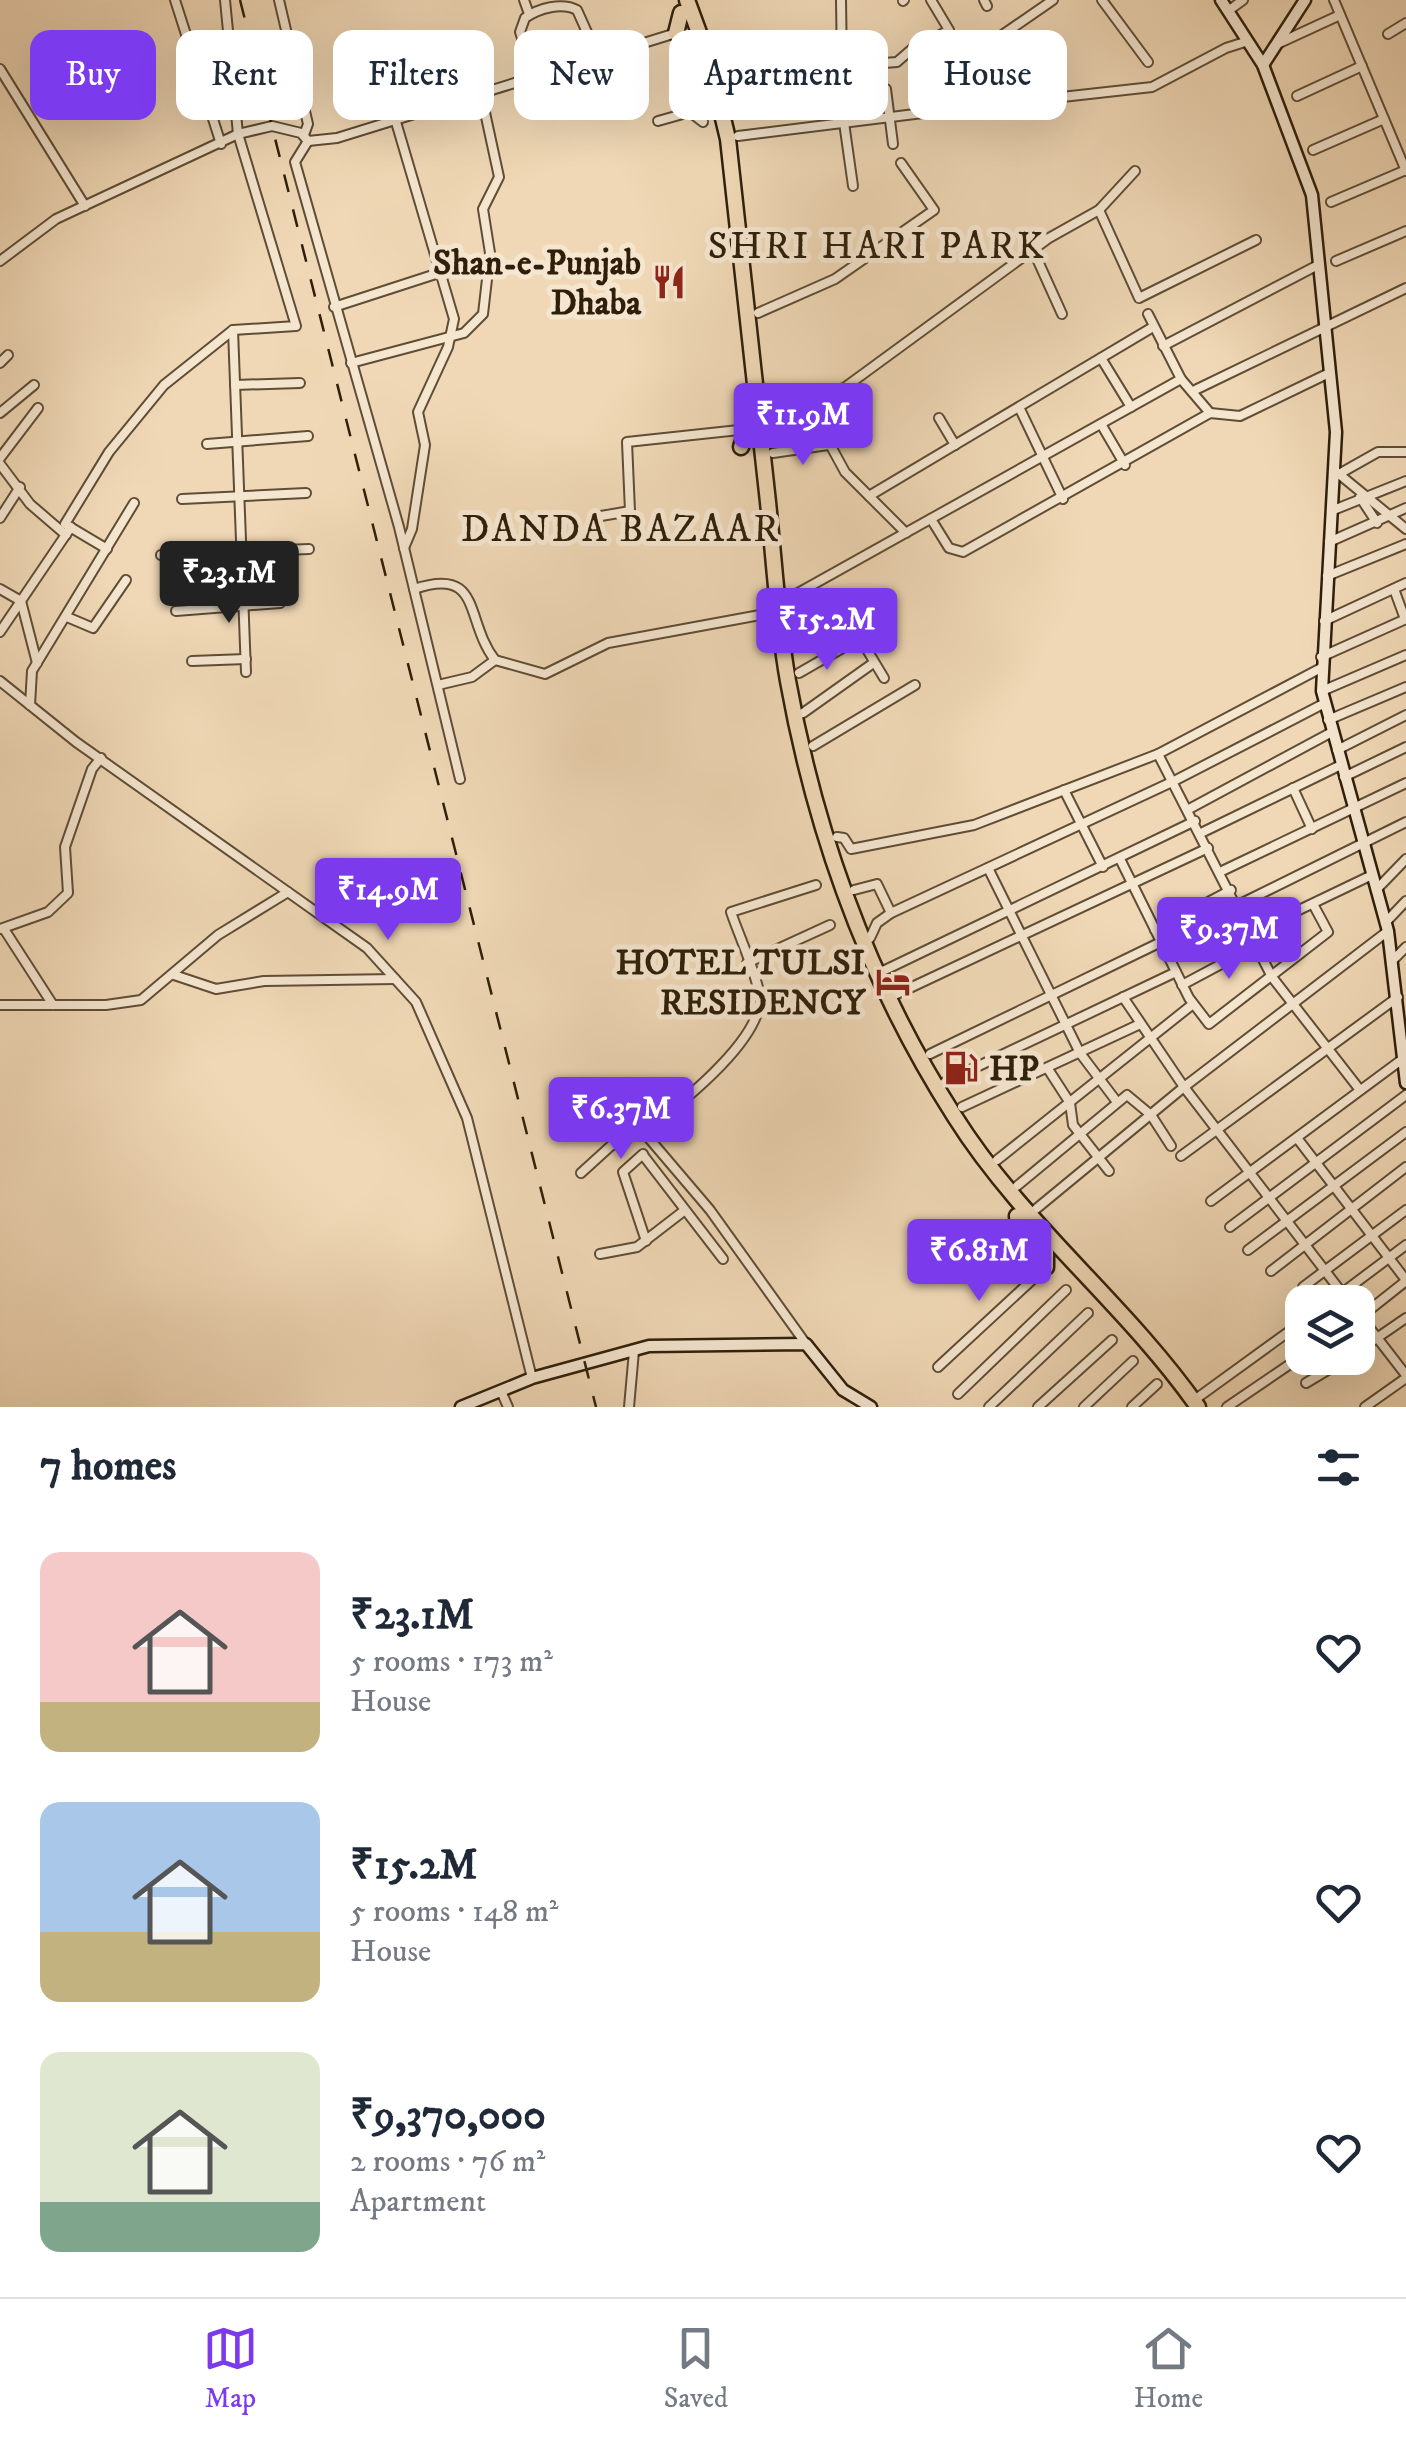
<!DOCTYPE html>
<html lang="en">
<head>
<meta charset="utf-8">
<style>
	:root { --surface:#fff; --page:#f6f6f7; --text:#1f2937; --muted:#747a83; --line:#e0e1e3; --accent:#7c3aed }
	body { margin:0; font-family:"IM FELL DW Pica",serif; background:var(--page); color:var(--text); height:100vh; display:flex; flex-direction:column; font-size:38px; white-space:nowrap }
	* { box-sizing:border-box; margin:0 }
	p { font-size:32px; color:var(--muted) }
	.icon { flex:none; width:55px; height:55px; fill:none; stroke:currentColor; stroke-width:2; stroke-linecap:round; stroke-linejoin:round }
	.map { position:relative; height:1407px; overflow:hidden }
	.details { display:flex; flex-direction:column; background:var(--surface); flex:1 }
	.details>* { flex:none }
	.top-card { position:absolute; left:30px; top:30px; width:1348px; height:90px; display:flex; gap:20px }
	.tools { position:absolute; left:1285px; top:1285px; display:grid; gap:20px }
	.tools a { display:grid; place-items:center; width:90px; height:90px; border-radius:20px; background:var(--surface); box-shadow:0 10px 40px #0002; font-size:50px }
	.price { position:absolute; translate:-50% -85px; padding:0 22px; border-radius:10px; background:var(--accent); color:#fff; font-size:32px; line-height:65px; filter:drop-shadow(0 2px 5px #0008) }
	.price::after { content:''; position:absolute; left:50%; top:60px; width:30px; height:22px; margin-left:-15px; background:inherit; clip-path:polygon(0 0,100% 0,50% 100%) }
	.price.on { background:#222; color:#fff }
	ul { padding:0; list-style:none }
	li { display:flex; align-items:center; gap:30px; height:250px; padding:0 40px }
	li span { display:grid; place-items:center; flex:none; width:280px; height:200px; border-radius:20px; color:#555 }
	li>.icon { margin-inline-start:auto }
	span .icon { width:120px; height:120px; fill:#fffc; stroke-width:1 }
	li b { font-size:42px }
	h2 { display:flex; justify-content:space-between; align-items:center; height:120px; padding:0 40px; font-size:42px }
	.tag { padding:0 35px; border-radius:20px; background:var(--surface); box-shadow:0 10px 40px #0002; font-size:35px; line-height:90px }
	.tag.on { background:var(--accent); color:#fff }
	.tabs { display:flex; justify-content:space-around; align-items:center; height:140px; border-top:2px solid var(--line); background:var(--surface); font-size:28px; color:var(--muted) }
	.tabs a { display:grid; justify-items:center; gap:5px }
	.tabs .on { color:var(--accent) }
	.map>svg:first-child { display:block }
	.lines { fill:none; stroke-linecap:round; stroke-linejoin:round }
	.street-casing { stroke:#5f4d35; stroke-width:12 }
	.secondary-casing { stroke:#2f1f0a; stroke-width:15 }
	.highway-casing { stroke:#2f1f0a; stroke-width:19 }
	.street { stroke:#f5e6d0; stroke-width:8 }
	.secondary { stroke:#f5e6d0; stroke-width:10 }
	.highway { stroke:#f0d8b6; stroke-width:14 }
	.rail { stroke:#2f1f0a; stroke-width:2.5; stroke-dasharray:18 18; stroke-linecap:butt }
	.labels { text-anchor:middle; stroke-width:10; stroke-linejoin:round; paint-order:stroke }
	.poi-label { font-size:35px; font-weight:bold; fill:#2f1f0a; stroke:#f5e6d0; text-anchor:end }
	.neighbourhood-label { font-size:38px; letter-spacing:2.5px; fill:#2f1f0a; stroke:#f5e6d0 }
</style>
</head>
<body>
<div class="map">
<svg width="1406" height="1407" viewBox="0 0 1406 1407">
	<rect width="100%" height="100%" fill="#f0d8b6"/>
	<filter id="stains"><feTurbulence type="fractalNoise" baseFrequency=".002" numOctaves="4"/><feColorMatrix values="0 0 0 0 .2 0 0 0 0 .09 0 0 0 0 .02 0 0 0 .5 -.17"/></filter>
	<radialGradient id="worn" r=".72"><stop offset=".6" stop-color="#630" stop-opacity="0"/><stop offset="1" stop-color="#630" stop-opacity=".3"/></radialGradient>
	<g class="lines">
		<g class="street-casing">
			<g id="street">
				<path d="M175,0L221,144"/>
				<path d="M279,0L308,124L304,135"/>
				<path d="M524,0L529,14"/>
				<path d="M841,0L842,66"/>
				<path d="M984,0L987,6"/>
				<path d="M1102,0L1148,62"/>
				<path d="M1334,0L1406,171"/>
				<path d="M903,1L904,0"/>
				<path d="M1228,11L1243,0"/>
				<path d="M1388,34L1406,23"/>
				<path d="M924,44L943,65L953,69L1053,0"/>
				<path d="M1277,44L1340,15"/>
				<path d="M836,66L853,186"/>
				<path d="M0,69L85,206"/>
				<path d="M950,69L992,105L1004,107L1012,92L988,47"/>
				<path d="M535,78L520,32L525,18C539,8 562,2 577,10L599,59"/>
				<path d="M886,89L893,144"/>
				<path d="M1297,96L1362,66"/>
				<path d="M1008,103L1152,87L1226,48L1248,41"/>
				<path d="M731,108L752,86L777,71L897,62L920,42L924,44L949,30L931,0"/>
				<path d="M658,121L690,112L703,122"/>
				<path d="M396,122L454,319L448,347L418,412L425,445L412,529L404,548"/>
				<path d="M738,136L923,113"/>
				<path d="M308,141L295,162L399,527L460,779"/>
				<path d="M1313,150L1384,119"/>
				<path d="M1331,202L1406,170"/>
				<path d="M1099,210L1139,298L1256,240"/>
				<path d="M1033,250L1062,314"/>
				<path d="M0,261L56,219L238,134L272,126L301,133L308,141L337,138L676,33"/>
				<path d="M1336,261L1406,231"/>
				<path d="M334,307L442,272"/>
				<path d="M758,313L835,279L934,210L901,163"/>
				<path d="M1148,314L1181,379L1210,413"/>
				<path d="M233,330L246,672"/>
				<path d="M1163,346L1318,265"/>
				<path d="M1101,358L1131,407"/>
				<path d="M0,363L8,355"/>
				<path d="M351,363L464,333L483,314L490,253L483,209L499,177L481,94"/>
				<path d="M235,385L300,383"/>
				<path d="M1193,391L1406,288"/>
				<path d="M808,404L845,472L906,533"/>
				<path d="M1019,407L1063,499"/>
				<path d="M0,413L34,385"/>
				<path d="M939,418L955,445"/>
				<path d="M1101,424L1125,465"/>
				<path d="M770,430L825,392L844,388L1049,238L1099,210L1135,171"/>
				<path d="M207,444L308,436"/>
				<path d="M773,453L828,445"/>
				<path d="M0,458L38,408"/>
				<path d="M0,464L30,504L66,535"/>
				<path d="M1334,470L1406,529"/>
				<path d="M1339,474L1378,452H1406"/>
				<path d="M869,496L1153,327"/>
				<path d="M1360,497L1377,523"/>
				<path d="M182,499L306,493"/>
				<path d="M1331,511L1406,481"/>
				<path d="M601,516L630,511L627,442L739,430"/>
				<path d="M0,518L20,487"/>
				<path d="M931,519L949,548L963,552L1210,413L1240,416L1327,374"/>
				<path d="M1329,542L1406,508"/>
				<path d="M107,549L65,524L109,452L164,385L233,330L296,326L238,134L225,0"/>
				<path d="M161,555L309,549"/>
				<path d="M1327,576L1406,544"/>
				<path d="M0,589L21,601L37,663"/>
				<path d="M414,589C483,566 464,620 495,660L545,674L608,643L760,615"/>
				<path d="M1394,589L1405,619"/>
				<path d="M789,598L1181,379"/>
				<path d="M176,611L280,603"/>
				<path d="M67,617L93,628L126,580"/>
				<path d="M1324,621L1406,583"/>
				<path d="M0,632L71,527"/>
				<path d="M1321,657L1406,619"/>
				<path d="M192,661L246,659"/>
				<path d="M799,673L860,638L884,678"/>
				<path d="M0,681L76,742L367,948L416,1002L467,1118L532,1378"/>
				<path d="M438,685L472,677L495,660"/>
				<path d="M1322,691L1406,655"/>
				<path d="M30,705L32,671L134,503"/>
				<path d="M803,713L872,664"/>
				<path d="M1328,720L1406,687"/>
				<path d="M813,746L915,685"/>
				<path d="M1337,750L1406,715"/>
				<path d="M1158,754L1272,977L1360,1090"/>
				<path d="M1344,777L1406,747"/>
				<path d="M1293,788L1312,829"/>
				<path d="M1064,790L1103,867"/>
				<path d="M1189,809L1332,732"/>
				<path d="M1201,833L1341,765"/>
				<path d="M837,837L844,838L851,849L974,825L1158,754L1321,668"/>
				<path d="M1120,859L1189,998L1209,1024L1328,932L1313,904"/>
				<path d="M988,868L1080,1053L1117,1102"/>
				<path d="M1222,871L1406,783"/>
				<path d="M854,890L877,884L891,913"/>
				<path d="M1376,890L1406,859"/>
				<path d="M1238,905L1406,822"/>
				<path d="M1385,923L1406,901"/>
				<path d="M0,929L48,912L68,893L65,847L92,769L101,758"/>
				<path d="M4,929L53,1005"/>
				<path d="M1155,930L1231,890"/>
				<path d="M1251,933L1372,875"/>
				<path d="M870,938L877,923L891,913L1174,781L1325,703"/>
				<path d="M1169,958L1244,918"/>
				<path d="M1392,961L1406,947"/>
				<path d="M747,963L830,925"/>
				<path d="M885,970L1195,821"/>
				<path d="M174,975L216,989L264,981L395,979"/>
				<path d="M1182,985L1257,945"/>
				<path d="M897,994L1208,848"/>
				<path d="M1123,997L1184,1087L1349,1302"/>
				<path d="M0,1005H106L141,1000L218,935L288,892"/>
				<path d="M930,1054L1161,942"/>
				<path d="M1048,1069L1070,1103L1073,1125L1109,1171"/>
				<path d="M945,1082L1176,972"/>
				<path d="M962,1107L1138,1025"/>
				<path d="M643,1132C678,1106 756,1045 760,1001C761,984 737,931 731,912L816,885"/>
				<path d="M1297,1138L1406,1280"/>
				<path d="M643,1154L623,1172L646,1241"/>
				<path d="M643,1155L723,1259"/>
				<path d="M1181,1156L1398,997"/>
				<path d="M997,1160L1193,1004"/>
				<path d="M581,1173L636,1123L710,1210L806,1344"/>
				<path d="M1017,1186L1127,1095L1151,1115L1171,1146"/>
				<path d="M1211,1201L1404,1058"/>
				<path d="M1036,1209L1184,1087L1388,931"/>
				<path d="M1230,1227L1406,1095"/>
				<path d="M1248,1250L1406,1132"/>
				<path d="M600,1254L637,1247L685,1210"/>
				<path d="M985,1270L1019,1236"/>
				<path d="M1271,1271L1406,1167"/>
				<path d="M1303,1287L1406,1210"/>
				<path d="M1330,1302L1406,1245"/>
				<path d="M1358,1313L1406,1375"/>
				<path d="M1358,1319L1406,1281"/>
				<path d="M1358,1351L1406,1318"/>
				<path d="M938,1367L1046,1267"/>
				<path d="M1306,1383L1348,1358"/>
				<path d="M501,1391L508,1407"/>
				<path d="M958,1394L1066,1290"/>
				<path d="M1193,1401L1302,1322"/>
				<path d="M629,1407L634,1351"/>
				<path d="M989,1407L1088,1313"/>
				<path d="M1038,1407L1112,1340"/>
				<path d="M1084,1407L1133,1361"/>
				<path d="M1132,1407L1157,1384"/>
				<path d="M1227,1407L1302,1356"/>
				<path d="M1365,1407L1406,1378"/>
			</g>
		</g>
		<g class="secondary-casing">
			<g id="secondary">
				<path d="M1221,0L1263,65L1312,195L1336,432L1322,691L1388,931L1406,1083"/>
				<path d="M1263,65L1305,0"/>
				<path d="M461,1407L532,1378L649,1346L806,1344L843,1390L871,1407"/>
			</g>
		</g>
		<g class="highway-casing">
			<g id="highway">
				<path d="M687,0L709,60L728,139C741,257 754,375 767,493C774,555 777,620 788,681C816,837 870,984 955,1117C1023,1225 1125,1303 1198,1407"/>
				<path d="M676,33L681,13"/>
				<path d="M741,447L748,427"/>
				<path d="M1017,1216L1019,1236"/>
				<path d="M1046,1267V1251"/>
			</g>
		</g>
		<use href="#street" class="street"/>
		<use href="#secondary" class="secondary"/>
		<use href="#highway" class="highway"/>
		<path class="rail" d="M240,0L596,1407"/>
	</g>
	<defs>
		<g id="restaurant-bare" transform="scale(2.7)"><path d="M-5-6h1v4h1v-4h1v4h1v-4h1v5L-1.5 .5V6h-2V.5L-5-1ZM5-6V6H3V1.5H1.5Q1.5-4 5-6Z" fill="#8f2418" stroke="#f5e6d0" stroke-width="2.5" paint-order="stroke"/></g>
		<g id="hotel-bare" transform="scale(2.7)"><path d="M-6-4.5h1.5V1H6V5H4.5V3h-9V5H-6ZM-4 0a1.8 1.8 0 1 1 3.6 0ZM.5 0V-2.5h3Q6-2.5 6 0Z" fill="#8f2418" stroke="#f5e6d0" stroke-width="2.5" paint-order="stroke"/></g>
		<g id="fuel-bare" transform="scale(2.7)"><path d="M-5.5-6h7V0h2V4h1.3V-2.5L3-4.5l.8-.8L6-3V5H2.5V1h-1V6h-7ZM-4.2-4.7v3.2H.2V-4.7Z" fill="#8f2418" stroke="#f5e6d0" stroke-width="2.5" paint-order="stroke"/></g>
	</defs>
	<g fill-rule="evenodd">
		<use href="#restaurant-bare" x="669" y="282"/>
		<use href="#hotel-bare" x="893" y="982"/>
		<use href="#fuel-bare" x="961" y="1068"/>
	</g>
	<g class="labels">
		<g class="poi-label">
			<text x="641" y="274">Shan-e-Punjab<tspan x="641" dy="40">Dhaba</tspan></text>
			<text x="865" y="974">HOTEL TULSI<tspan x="865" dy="40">RESIDENCY</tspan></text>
			<text x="989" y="1080" text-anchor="start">HP</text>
		</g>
		<g class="neighbourhood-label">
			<text x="877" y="258">SHRI HARI PARK</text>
			<text x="621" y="541">DANDA BAZAAR</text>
		</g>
	</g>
	<rect width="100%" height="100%" filter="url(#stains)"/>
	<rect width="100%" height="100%" fill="url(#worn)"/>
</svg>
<div class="tools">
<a><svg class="icon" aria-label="layers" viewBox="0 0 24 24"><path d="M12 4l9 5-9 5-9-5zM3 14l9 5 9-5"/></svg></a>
</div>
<b class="price" style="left:803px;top:468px">₹11.9M</b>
<b class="price on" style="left:229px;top:626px">₹23.1M</b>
<b class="price" style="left:827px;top:673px">₹15.2M</b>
<b class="price" style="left:388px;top:943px">₹14.9M</b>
<b class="price" style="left:1229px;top:982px">₹9.37M</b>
<b class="price" style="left:621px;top:1162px">₹6.37M</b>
<b class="price" style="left:979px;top:1304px">₹6.81M</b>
<div class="top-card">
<a class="tag on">Buy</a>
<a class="tag">Rent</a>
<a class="tag">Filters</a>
<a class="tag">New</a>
<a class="tag">Apartment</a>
<a class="tag">House</a>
</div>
</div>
<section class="details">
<h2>7 homes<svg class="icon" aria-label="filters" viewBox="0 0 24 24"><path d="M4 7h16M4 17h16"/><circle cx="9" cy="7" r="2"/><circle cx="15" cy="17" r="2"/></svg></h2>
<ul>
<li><span style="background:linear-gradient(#f6c9c9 75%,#c2b280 0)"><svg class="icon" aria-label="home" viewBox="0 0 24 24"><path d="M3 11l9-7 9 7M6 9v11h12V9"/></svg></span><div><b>₹23.1M</b><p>5 rooms · 173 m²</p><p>House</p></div><svg class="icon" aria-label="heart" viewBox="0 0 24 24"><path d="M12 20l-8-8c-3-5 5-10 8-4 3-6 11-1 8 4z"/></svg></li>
<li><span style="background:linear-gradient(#a9c7e8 65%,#c2b280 0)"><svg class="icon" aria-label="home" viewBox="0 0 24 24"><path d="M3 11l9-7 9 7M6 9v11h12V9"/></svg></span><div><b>₹15.2M</b><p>5 rooms · 148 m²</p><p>House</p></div><svg class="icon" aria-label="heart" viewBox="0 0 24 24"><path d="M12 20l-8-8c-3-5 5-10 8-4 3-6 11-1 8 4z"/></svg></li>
<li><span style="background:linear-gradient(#dfe7d0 75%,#7fa58c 0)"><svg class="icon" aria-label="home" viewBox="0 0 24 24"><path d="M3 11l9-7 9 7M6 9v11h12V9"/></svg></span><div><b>₹9,370,000</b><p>2 rooms · 76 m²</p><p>Apartment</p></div><svg class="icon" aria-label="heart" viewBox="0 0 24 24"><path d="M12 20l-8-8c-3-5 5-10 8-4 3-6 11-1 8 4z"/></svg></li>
</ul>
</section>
<nav class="tabs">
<a class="on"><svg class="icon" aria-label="map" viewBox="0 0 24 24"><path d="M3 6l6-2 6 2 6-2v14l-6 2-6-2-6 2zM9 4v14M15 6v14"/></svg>Map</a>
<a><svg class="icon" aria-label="saved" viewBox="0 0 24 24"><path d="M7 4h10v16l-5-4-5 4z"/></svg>Saved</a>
<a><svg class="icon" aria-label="home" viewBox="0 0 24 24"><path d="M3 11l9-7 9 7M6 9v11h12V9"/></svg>Home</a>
</nav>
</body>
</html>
